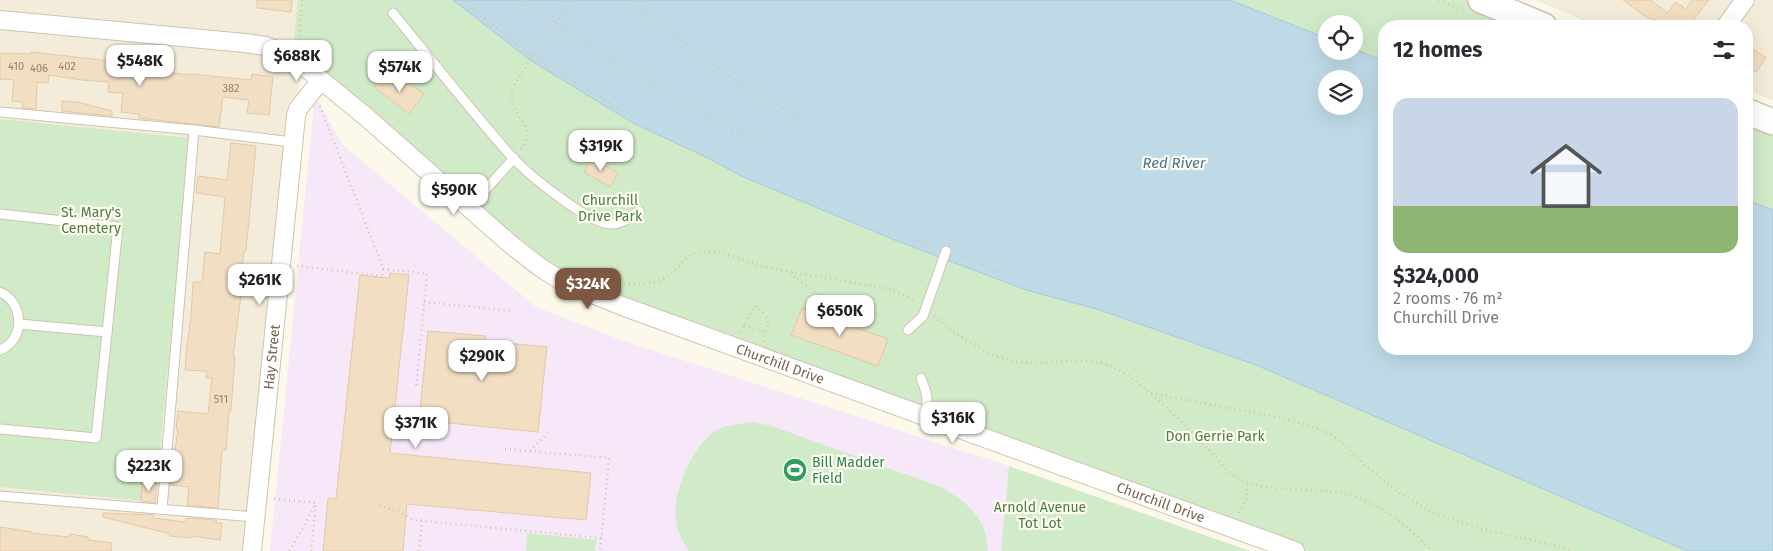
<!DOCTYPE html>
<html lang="en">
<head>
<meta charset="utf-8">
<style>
	:root { --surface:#fff; --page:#f2f2f3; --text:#2b2b33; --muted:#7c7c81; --accent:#7e5742 }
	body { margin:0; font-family:"Fira Sans",sans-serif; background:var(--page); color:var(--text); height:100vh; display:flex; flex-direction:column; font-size:19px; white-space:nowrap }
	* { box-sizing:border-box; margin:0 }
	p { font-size:16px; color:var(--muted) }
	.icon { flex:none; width:28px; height:28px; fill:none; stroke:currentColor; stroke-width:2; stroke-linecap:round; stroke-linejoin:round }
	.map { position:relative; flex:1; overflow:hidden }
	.panel { position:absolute; left:1378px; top:20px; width:375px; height:335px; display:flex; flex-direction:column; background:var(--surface); border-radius:20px; box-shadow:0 5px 20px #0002 }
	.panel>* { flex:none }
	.buttons { position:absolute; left:1318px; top:15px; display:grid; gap:10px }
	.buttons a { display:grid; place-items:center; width:45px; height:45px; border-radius:50%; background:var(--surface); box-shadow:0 5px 20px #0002; font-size:25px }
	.price { position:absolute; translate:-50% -42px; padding:0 11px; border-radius:10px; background:#fff; color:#222; font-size:16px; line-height:32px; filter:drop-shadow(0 1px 2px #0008) }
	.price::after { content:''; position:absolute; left:50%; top:30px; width:15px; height:11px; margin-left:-8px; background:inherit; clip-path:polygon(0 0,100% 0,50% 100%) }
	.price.current { background:var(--accent); color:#fff }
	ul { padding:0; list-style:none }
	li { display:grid; align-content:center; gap:10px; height:265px; padding:0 15px }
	li span { display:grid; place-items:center; height:155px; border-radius:15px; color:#555 }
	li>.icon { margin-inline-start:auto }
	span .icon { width:90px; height:90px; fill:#fffc; stroke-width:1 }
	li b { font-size:21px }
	h2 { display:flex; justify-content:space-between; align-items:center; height:60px; padding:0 15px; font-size:21px }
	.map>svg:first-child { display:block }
	.residential { fill:#f4ecda }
	.education { fill:#f6e8f9 }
	.green { fill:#d1ebc9 }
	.water { fill:#bfdae7; stroke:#a6c8d8; fill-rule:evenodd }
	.building { fill:#f2dec3; stroke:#e4c8a4 }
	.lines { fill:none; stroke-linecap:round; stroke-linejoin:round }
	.lane-casing { stroke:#cfc3b0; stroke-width:11 }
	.street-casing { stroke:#cfc3b0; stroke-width:20 }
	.secondary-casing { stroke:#d2c4ae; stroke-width:28 }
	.path { stroke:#d7c2a6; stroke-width:2.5; stroke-dasharray:1 4; stroke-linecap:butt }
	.lane { stroke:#fff; stroke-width:9 }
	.street { stroke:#fff; stroke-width:18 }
	.secondary { stroke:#fff; stroke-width:25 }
	.labels { text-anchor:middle; stroke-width:4.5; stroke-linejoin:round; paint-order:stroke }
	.number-label { font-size:11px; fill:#96826b }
	.park-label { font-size:14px; fill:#4c7e45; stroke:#fffcf2 }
	.street-label { font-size:14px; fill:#78644e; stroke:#fffcf2 }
	.leisure-label { font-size:14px; fill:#27864d; stroke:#fffcf2; text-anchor:start }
	.water-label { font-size:15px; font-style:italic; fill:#4b7992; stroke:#fffcf2 }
</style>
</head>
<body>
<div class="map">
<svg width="1773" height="551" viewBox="0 0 1773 551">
	<rect width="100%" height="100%" fill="#fcf9eb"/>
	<g class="residential">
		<path d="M0,0H308L251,551H0Z"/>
		<path d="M1535,0H1773V101L1746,90V26H1597Z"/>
	</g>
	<path class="education" d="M315,95L342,144L536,307L624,341L1009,466L1001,551H270Z"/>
	<g class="green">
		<path d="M298,0H453L530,60L633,123L710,159L741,176L897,241L1026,290L1097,309L1256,365L1687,551H1295L567,284L292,58Z"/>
		<path d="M1230,0H1481L1544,26H1384V61L1354,49V24H1326V38Z"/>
		<path d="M1746,111L1773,122V210L1746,200Z"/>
		<path d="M0,119L190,138L155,502L0,487Z"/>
		<path d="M752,422L772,426L941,487C967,502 987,518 988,551H689C683,542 677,531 676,519C672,493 692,446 715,431C725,425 740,424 752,422Z"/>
		<path d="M1009,466L1250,551H1001Z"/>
		<path d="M527,533L596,540L595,551H526Z"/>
	</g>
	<path class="water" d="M453,0H1230L1326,38V51H1354V49L1384,61V349H1746V200L1773,210V551H1687L1256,365L1097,309L1026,290L897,241L741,176L710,159L633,123L530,60ZM1326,79H1354V106H1326Z"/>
	<g class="building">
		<path d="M257,0H292L291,12L257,8Z"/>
		<path d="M1623,0H1650L1668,13L1675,2L1686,9L1692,0H1709L1689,26H1660L1662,23L1650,18L1649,19Z"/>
		<path d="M1746,44L1766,58L1756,72L1746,64Z"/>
		<path d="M31,52L137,64V69L191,75V74L251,80L252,74L273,77L269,115L247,113L249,100L223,97L219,127L139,118V114L121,112L123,93L108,92L109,82L82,80L49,75L48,83L37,82L36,109L22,108L23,102L12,101L14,80L0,79V53L31,54Z"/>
		<path d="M384,74L403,88L407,82L424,94L409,114L374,87Z"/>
		<path d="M62,101L78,102L112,111V116L62,111Z"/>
		<path d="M231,143L256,146L246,251H244L240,287H242L233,357H235L231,411H229L226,450H222L218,508L187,505L189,487L170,485L178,430H176L178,411L208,414L212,378H206L207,371L185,370L186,354L191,316L193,282H202L205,252L220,254L225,197L196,193L198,176L227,180Z"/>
		<path d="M592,158L618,173L610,187L584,172Z"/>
		<path d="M390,273L409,275L390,453L591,473L586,520L407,504L403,551H323L328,498L336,499L360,275L389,278Z"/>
		<path d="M802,308L888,339L878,366L791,335Z"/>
		<path d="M428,331L486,336L485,341L547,347L538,432L419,420Z"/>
		<path d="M142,482L157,484L155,503L141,501Z"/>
		<path d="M103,513L154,515V518L185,522L186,518L216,520V523H222L220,540L191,536V538L170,536V534L103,517Z"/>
		<path d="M0,527L32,532L31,533L69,537L70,534L88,537V540L112,543L111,551H0Z"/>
	</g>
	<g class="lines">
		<g class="lane-casing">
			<g id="lane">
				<path d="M393,13C432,61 471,111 512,157C528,174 589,225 612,224C623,224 631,216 639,211"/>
				<path d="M0,112L194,130L292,142"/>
				<path d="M469,208L514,158"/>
				<path d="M0,214L118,227L96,438L0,429"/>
				<path d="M0,292C24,303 26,339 0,350"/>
				<path d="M19,324L107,332"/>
				<path d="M908,330L923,316L946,251"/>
				<path d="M921,378C927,395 930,399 923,416"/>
				<path d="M0,496L255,517"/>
				<path d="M162,509L194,130"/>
			</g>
		</g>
		<g class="street-casing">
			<g id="street">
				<path id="s1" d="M0,20L245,43L266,46L285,54L300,63L365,116L509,243L541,268L567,284L622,306L1295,551"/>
				<path d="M1726,26L1745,0"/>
				<path id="s2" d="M252,551L296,116L298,109L321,80"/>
			</g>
		</g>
		<g class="secondary-casing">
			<g id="secondary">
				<path d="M1481,0L1544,26"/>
				<path d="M1746,111L1773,122"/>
			</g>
		</g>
		<g class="path">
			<path d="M302,0L299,39L313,51"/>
			<path d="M461,0L532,56L624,112"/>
			<path d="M518,0C598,48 673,105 760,142"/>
			<path d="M631,0L703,58L755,93L802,118"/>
			<path d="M1439,0L1463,10"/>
			<path d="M320,106L383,268L382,278"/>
			<path d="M521,149C538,129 517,120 512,102C510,95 512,89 515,83L571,0"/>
			<path d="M911,238L935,247"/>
			<path d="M957,255L1001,272"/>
			<path d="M297,266L382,276"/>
			<path d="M383,269L427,274L416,388"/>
			<path d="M792,272L795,278L828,301L835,314"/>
			<path d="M609,283L639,284L658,281L665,278L692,254L717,251L764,267L889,289L906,296L916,302"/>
			<path d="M424,302L513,311"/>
			<path d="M934,316C961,339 997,364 1035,363C1062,363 1088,356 1113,367C1146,382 1187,429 1213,454C1220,461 1226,471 1234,476C1264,493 1300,488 1334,492C1376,497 1403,523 1432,551"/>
			<path d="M744,325L766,332"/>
			<path d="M741,332L754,306C773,319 769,322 763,342"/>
			<path d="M1151,393L1286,419L1309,426L1331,434L1340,441L1365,465L1401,494L1433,513L1481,529L1562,547L1572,551"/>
			<path d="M505,449L609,458L600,551"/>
			<path d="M530,451L548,433"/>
			<path d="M274,499L317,503"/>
			<path d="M379,506L401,512L413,520L601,538"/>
			<path d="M1239,513L1246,499L1248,484"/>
			<path d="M290,551L316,503"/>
			<path d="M311,551L316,504"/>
			<path d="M419,551L422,521"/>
		</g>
		<use href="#lane" class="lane"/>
		<use href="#street" class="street"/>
		<use href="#secondary" class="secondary"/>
	</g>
	<defs>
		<g id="stadium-disc" transform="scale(1.25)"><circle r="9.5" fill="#2e9e5b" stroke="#fffcf2"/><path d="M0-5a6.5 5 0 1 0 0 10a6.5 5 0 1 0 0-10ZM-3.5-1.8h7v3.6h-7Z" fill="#fff"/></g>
	</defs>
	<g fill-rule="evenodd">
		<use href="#stadium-disc" x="795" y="470"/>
	</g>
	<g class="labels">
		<g class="number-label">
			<text x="16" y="70">410</text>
			<text x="67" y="70">402</text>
			<text x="39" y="72">406</text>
			<text x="231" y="92">382</text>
			<text x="221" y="403">511</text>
		</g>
		<g class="park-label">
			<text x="610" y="205">Churchill<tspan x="610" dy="16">Drive Park</tspan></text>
			<text x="91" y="217">St. Mary's<tspan x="91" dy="16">Cemetery</tspan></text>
			<text x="1215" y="441">Don Gerrie Park</text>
			<text x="1040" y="512">Arnold Avenue<tspan x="1040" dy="16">Tot Lot</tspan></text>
		</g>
		<g class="street-label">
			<text dy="5" stroke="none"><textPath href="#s2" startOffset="195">Hay Street</textPath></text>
			<text dy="5" stroke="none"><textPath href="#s1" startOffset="880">Churchill Drive</textPath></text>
			<text dy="5" stroke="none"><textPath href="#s1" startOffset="1285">Churchill Drive</textPath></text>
		</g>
		<g class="leisure-label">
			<text x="812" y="467">Bill Madder<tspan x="812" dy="16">Field</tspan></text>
		</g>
		<g class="water-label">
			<text x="1174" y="168">Red River</text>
		</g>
	</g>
</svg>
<div class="buttons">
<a><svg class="icon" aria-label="locate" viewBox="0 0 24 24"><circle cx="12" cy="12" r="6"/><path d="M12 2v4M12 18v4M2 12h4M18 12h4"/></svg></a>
<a><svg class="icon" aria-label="layers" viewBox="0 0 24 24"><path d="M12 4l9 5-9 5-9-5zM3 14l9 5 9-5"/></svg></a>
</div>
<b class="price" style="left:297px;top:82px">$688K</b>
<b class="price" style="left:140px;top:87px">$548K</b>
<b class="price" style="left:400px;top:93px">$574K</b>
<b class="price" style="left:601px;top:172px">$319K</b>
<b class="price" style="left:454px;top:216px">$590K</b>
<b class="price" style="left:260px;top:306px">$261K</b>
<b class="price current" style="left:588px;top:310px">$324K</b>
<b class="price" style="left:840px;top:337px">$650K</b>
<b class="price" style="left:482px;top:382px">$290K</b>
<b class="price" style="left:953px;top:444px">$316K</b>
<b class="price" style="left:416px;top:449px">$371K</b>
<b class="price" style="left:149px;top:492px">$223K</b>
<section class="panel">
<h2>12 homes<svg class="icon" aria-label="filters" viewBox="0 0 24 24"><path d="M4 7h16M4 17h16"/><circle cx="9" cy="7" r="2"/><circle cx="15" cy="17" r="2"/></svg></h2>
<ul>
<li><span style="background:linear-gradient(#c9d6e8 70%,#8fb573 0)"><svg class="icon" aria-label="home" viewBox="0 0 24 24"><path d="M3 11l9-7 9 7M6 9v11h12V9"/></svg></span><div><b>$324,000</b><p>2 rooms · 76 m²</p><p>Churchill Drive</p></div></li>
</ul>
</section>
</div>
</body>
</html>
